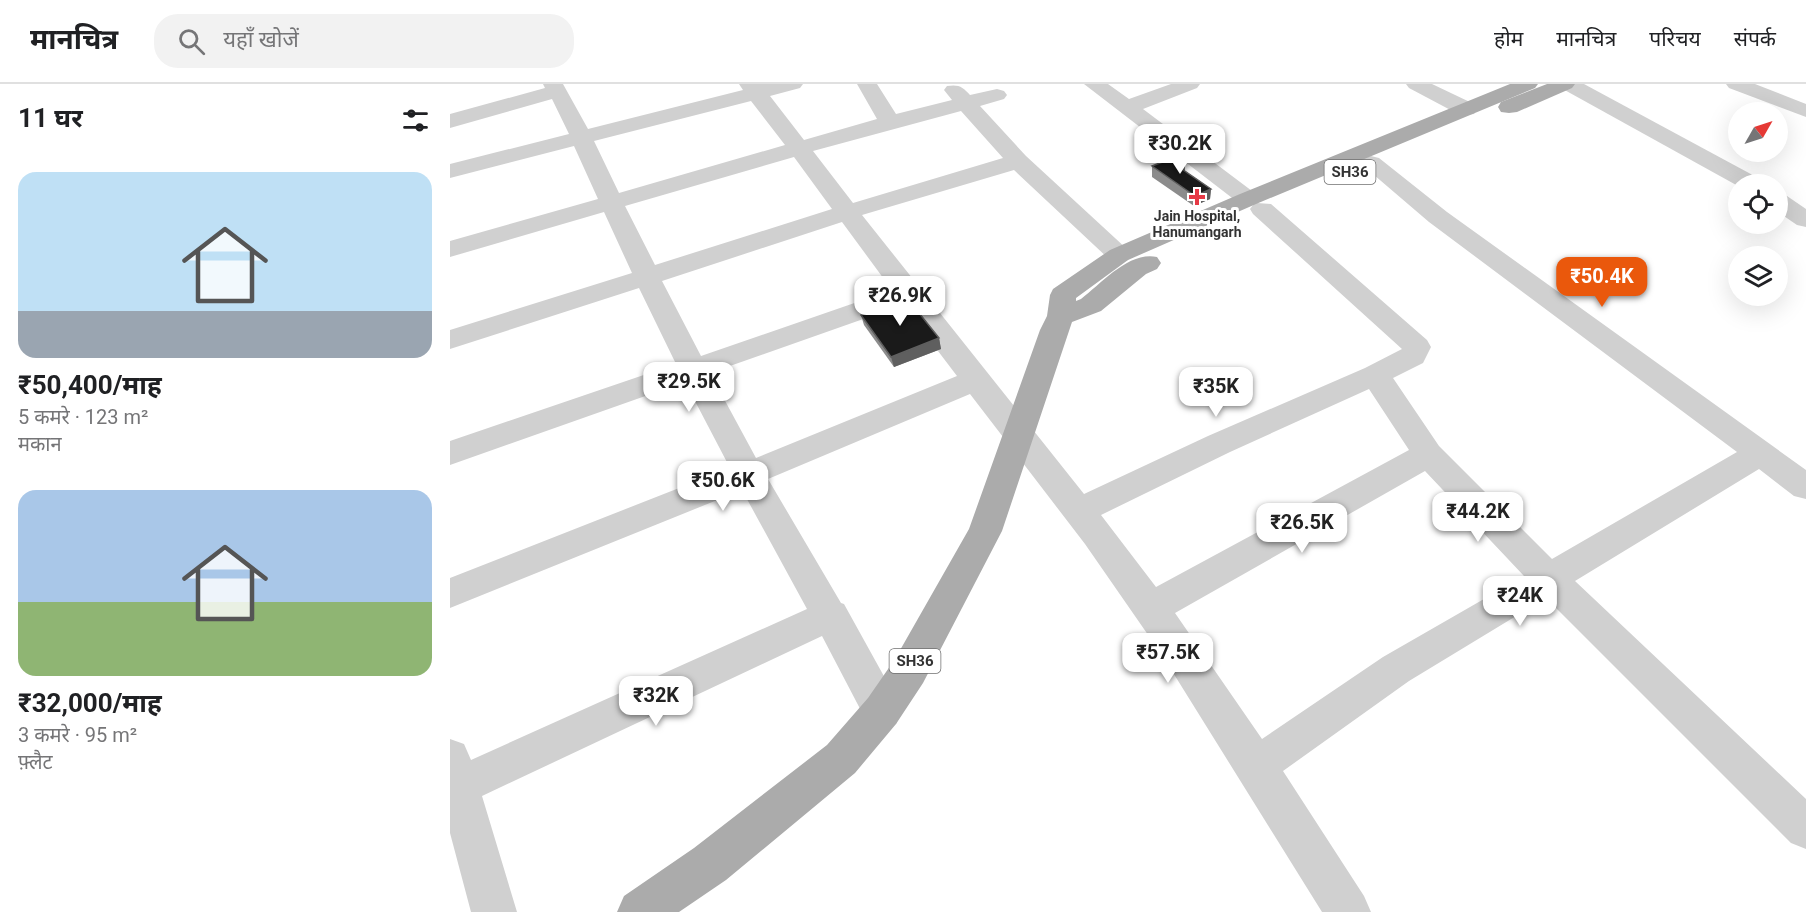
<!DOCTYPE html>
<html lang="hi">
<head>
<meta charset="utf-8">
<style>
	:root { --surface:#fff; --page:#f2f2f2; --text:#202124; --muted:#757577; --line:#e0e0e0; --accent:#ea580c }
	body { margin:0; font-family:Roboto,"Noto Sans Devanagari",sans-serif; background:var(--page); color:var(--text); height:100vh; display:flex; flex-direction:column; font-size:22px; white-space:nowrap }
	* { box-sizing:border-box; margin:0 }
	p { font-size:20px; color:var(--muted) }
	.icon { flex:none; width:33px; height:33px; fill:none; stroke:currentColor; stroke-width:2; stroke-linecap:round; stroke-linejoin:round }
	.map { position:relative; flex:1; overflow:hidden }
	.side { display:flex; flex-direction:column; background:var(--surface); width:450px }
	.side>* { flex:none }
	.needle { width:39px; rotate:51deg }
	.tools { position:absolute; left:1278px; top:18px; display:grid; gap:12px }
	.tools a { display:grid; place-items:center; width:60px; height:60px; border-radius:50%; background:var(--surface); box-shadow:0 6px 24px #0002; font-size:30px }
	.price { position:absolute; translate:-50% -51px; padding:0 14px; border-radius:12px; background:#fff; color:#222; font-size:20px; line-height:39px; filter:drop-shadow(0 2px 3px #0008) }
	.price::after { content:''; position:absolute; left:50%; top:36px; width:18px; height:14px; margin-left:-9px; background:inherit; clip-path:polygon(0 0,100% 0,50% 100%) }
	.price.on { background:var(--accent); color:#fff }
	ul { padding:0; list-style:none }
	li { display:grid; align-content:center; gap:12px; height:318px; padding:0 18px }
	li span { display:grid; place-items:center; height:186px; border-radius:18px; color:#555 }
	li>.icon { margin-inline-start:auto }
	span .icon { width:108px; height:108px; fill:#fffc; stroke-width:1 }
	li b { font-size:26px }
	h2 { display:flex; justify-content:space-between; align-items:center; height:72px; padding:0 18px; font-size:26px }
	header { display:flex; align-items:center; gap:36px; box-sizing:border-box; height:84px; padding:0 30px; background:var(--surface); border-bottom:2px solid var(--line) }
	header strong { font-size:28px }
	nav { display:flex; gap:33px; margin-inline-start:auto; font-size:21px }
	.search { width:420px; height:54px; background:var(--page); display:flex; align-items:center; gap:15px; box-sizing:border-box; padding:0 21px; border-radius:24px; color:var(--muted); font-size:22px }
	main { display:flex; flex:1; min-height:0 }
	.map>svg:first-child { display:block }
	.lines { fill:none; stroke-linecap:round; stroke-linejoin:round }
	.minor { fill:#d0d0d0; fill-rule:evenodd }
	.major { fill:#ababab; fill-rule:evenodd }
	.wall { fill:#8c8c8c }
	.shaded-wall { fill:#5f5f5f }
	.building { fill:#1a1a1a; stroke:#5f5f5f; stroke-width:1.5 }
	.poi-dot { fill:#e63946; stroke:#fff; stroke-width:2 }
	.labels { text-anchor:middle; stroke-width:6; stroke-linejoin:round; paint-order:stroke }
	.far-poi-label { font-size:14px; font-weight:bold; fill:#333; stroke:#fff }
	.shield { fill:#fff; stroke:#707070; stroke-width:1.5 }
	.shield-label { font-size:15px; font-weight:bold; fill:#333 }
</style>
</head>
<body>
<header>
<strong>मानचित्र</strong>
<div class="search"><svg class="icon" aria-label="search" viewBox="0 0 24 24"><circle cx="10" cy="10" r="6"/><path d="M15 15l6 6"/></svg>यहाँ खोजें</div>
<nav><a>होम</a><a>मानचित्र</a><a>परिचय</a><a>संपर्क</a></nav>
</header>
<main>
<section class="side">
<h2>11 घर<svg class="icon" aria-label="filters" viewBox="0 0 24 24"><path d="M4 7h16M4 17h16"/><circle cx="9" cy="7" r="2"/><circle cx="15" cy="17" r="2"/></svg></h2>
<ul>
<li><span style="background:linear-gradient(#bfe0f5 75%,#9aa5b1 0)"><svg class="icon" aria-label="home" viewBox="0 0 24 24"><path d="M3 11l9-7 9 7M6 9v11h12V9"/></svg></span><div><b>₹50,400/माह</b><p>5 कमरे · 123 m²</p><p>मकान</p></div></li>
<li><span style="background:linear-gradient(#a9c7e8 60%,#8fb573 0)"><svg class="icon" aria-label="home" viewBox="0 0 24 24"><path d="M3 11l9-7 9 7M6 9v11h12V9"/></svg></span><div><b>₹32,000/माह</b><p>3 कमरे · 95 m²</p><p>फ़्लैट</p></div></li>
</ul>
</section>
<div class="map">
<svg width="1356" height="828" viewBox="0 0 1356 828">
	<rect width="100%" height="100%" fill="#fff"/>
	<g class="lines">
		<g class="minor">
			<path d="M93,0H113L138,45L293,6L289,0H353L350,4L320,12L354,56L427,35L407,0H427L446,30L502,16L494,6L497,2C509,0 513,3 520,11L547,5L554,7L557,11L554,15L530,22L576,72L678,166L682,171L678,176L669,179L660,176L564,86L412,131L634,410L758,352L915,284L952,265L803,130L800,125L803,121L790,120L634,0H658L679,15L721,0H750L747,4L693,25L806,110L810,115L807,119L821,120L977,256L981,263L973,279L943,294L989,362L1102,475L1287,368L979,138L910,79L913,74L921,72L929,74L997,128L1356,386V415L1344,412L1309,385L1125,497L1356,715V765L1341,759L1096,514L959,597L833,687L914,812L921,828H872L712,571L635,460L520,310L318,395L391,519L394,520L446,614L452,627L446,640L432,645L418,640L372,552L32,712L67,828H21L0,749V655L14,660L21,676L357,525L292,406L0,524V494L280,384L235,298L0,381V357L226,280L189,204L0,265V246L182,189L154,128L0,173V157L148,115L124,62L0,94V80L119,50L102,15L0,44V30L95,4ZM301,17L335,61L169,109L144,57ZM511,27L553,74L403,119L363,67ZM344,73L382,125L205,181L175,122ZM392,138L442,206L251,272L212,197ZM453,221L507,292L306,374L260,289ZM919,305L959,366L706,503L651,431L780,368ZM975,387L1074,492L933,573L812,655L725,529Z"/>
			<path d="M956,0H982L1024,20L1027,25L1024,30L1016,31L1008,30L959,4Z"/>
			<path d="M1108,0H1134L1310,95L1314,100L1288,102L1111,4Z"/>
			<path d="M1276,0H1305L1356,20V33L1279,4Z"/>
			<path d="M1328,110L1337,112L1356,125V143L1347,141L1328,128Z"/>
		</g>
		<g class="major">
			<path d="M1060,0H1088L1085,4L806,120L678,176L626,214V217L631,215C652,199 679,167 707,173L711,179L707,185L696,190L651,227L622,238L552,447L473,599L446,640L405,689L276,796L229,828H167L174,812L244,764L377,661L418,614L445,575L519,445L590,246L597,232L600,211L603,205L660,166L790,110Z"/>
			<path d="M1097,0H1125L1122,4L1067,28L1059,29L1051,28L1048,23L1051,18Z"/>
		</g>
	</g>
	<g class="wall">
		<path d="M710,74L735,80V87L761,105L760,115L744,122L702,93V82L710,79Z"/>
		<path d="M411,231L489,254L491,265L444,283L414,241Z"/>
	</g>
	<g class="shaded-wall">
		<path d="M735,80L734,90L729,83Z"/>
		<path d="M761,105L760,115L744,122L745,112Z"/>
		<path d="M489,254L491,265L444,283L441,273Z"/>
	</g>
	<g class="building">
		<path d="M720,70L735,80L729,83L761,105L745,112L702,82L715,77L710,74Z"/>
		<path d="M457,214L489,254L441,273L411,231Z"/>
	</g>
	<path class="poi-dot" d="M744 104h6v6h6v6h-6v6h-6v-6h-6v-6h6z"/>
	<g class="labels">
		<g class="far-poi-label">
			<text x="747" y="137">Jain Hospital,<tspan x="747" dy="16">Hanumangarh</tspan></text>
		</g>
		<g class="shield">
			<rect x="874.5" y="76" width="51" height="24" rx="4.5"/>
			<rect x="439.5" y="565" width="51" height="24" rx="4.5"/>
		</g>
		<g class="shield-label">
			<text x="900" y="93">SH36</text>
			<text x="465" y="582">SH36</text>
		</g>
	</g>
</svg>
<div class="tools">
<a><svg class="needle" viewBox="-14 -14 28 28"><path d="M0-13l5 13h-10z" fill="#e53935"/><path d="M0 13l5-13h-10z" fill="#757577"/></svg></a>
<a><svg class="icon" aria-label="locate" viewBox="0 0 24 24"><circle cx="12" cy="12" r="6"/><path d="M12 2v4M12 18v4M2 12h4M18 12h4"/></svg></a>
<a><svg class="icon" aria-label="layers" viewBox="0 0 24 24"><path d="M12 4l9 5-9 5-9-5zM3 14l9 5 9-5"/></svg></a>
</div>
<b class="price" style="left:730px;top:91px">₹30.2K</b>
<b class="price on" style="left:1152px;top:224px">₹50.4K</b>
<b class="price" style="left:450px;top:243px">₹26.9K</b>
<b class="price" style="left:239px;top:329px">₹29.5K</b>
<b class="price" style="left:766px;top:334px">₹35K</b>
<b class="price" style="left:273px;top:428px">₹50.6K</b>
<b class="price" style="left:1028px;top:459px">₹44.2K</b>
<b class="price" style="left:852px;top:470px">₹26.5K</b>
<b class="price" style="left:1070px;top:543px">₹24K</b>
<b class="price" style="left:718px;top:600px">₹57.5K</b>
<b class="price" style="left:206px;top:643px">₹32K</b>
</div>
</main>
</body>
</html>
